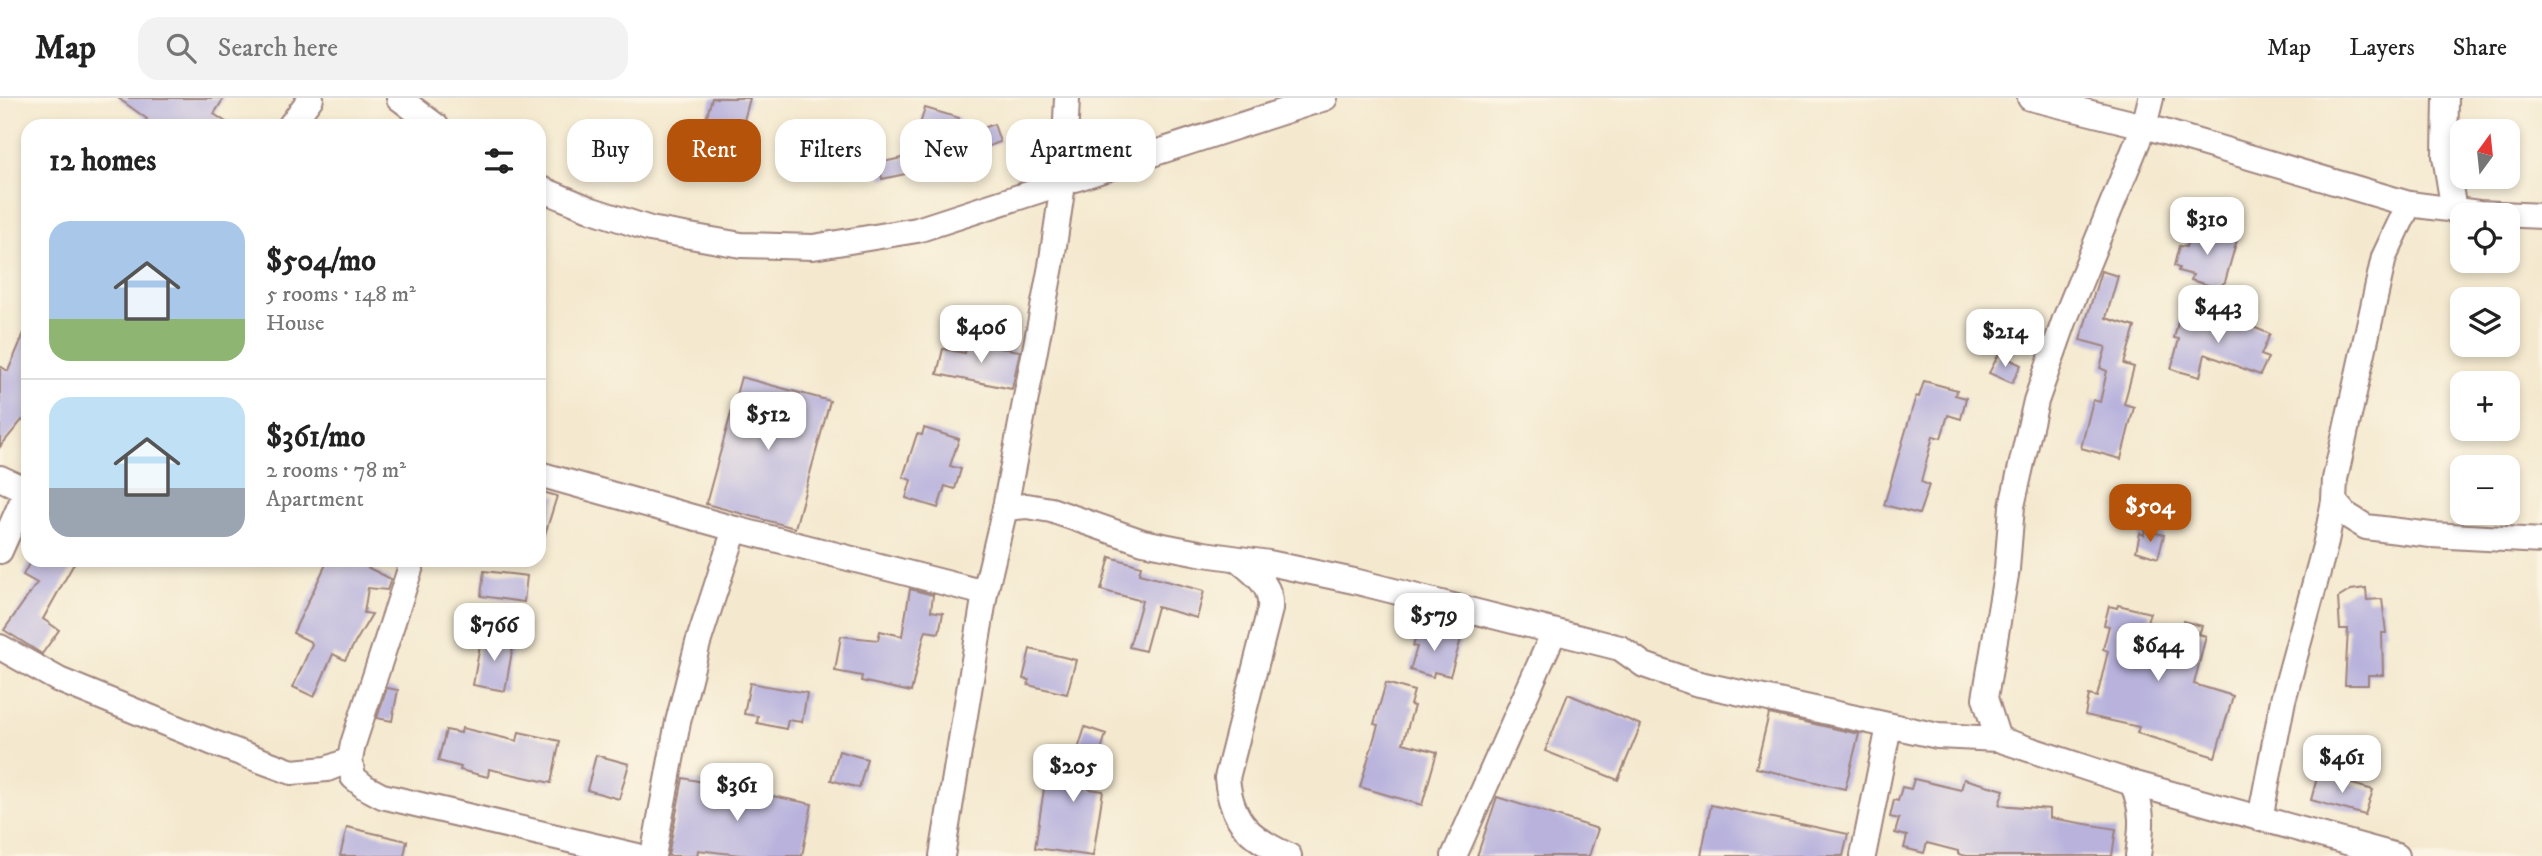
<!DOCTYPE html>
<html lang="en">
<head>
<meta charset="utf-8">
<style>
	:root { --surface:#fff; --page:#f2f2f2; --text:#222; --muted:#767676; --line:#e0e0e0; --accent:#b45309 }
	body { margin:0; font-family:"IM FELL DW Pica",serif; background:var(--page); color:var(--text); height:100vh; display:flex; flex-direction:column; font-size:26px; white-space:nowrap }
	* { box-sizing:border-box; margin:0 }
	p { font-size:23px; color:var(--muted) }
	.icon { flex:none; width:38px; height:38px; fill:none; stroke:currentColor; stroke-width:2; stroke-linecap:round; stroke-linejoin:round }
	.map { position:relative; flex:1; overflow:hidden }
	.panel { position:absolute; left:21px; top:21px; width:525px; height:448px; display:flex; flex-direction:column; background:var(--surface); border-radius:21px; box-shadow:0 4px 10px #0003 }
	.panel>* { flex:none }
	.top-card { position:absolute; left:567px; top:21px; width:665px; height:63px; display:flex; gap:14px }
	.needle { width:46px; rotate:15deg }
	.fabs { position:absolute; left:2450px; top:21px; display:grid; gap:14px }
	.fabs a { display:grid; place-items:center; width:70px; height:70px; border-radius:14px; background:var(--surface); box-shadow:0 4px 10px #0003; font-size:35px }
	.price { position:absolute; translate:-50% -60px; padding:0 16px; border-radius:14px; background:#fff; color:#222; font-size:23px; line-height:46px; filter:drop-shadow(0 2px 4px #0008) }
	.price::after { content:''; position:absolute; left:50%; top:42px; width:21px; height:16px; margin-left:-10px; background:inherit; clip-path:polygon(0 0,100% 0,50% 100%) }
	.price.current { background:var(--accent); color:#fff }
	ul { padding:0; list-style:none }
	li { display:flex; align-items:center; gap:21px; height:175px; padding:0 28px }
	li+li { border-top:2px solid var(--line) }
	li span { display:grid; place-items:center; flex:none; width:196px; height:140px; border-radius:21px; color:#555 }
	li>.icon { margin-inline-start:auto }
	span .icon { width:84px; height:84px; fill:#fffc; stroke-width:1 }
	li b { font-size:30px }
	h2 { display:flex; justify-content:space-between; align-items:center; height:84px; padding:0 28px; font-size:30px }
	.chip { padding:0 24px; border-radius:21px; background:var(--surface); box-shadow:0 4px 10px #0003; font-size:24px; line-height:63px }
	.chip.current { background:var(--accent); color:#fff }
	header { display:flex; align-items:center; gap:42px; box-sizing:border-box; height:98px; padding:0 35px; background:var(--surface); border-bottom:2px solid var(--line) }
	header strong { font-size:33px }
	nav { display:flex; gap:38px; margin-inline-start:auto; font-size:24px }
	.search { width:490px; height:63px; background:var(--page); display:flex; align-items:center; gap:18px; box-sizing:border-box; padding:0 24px; border-radius:21px; color:var(--muted); font-size:26px }
	.map>svg:first-child { display:block }
	.building { fill:#b8b2dd }
	.lines { fill:none; stroke-linecap:round; stroke-linejoin:round }
	.minor-casing { stroke:#9f847d; stroke-width:28 }
	.minor { stroke:#fff; stroke-width:24 }
</style>
</head>
<body>
<header>
<strong>Map</strong>
<div class="search"><svg class="icon" aria-label="search" viewBox="0 0 24 24"><circle cx="10" cy="10" r="6"/><path d="M15 15l6 6"/></svg>Search here</div>
<nav><a>Map</a><a>Layers</a><a>Share</a></nav>
</header>
<div class="map">
<svg width="2542" height="758" viewBox="0 0 2542 758">
	<rect width="100%" height="100%" fill="#fcf5e5"/>
	<filter id="ink" filterUnits="userSpaceOnUse"><feTurbulence type="fractalNoise" baseFrequency=".0143" numOctaves="2"/><feDisplacementMap in="SourceGraphic" scale="14" xChannelSelector="R" yChannelSelector="G"/><feConvolveMatrix kernelMatrix="1 2 1 2 8 2 1 2 1" color-interpolation-filters="sRGB"/></filter>
	<filter id="wash" filterUnits="userSpaceOnUse"><feTurbulence type="fractalNoise" baseFrequency=".00686" numOctaves="4" result="noise"/><feDisplacementMap in="SourceGraphic" scale="28" xChannelSelector="R" yChannelSelector="G"/><feGaussianBlur stdDeviation="1.57" result="paint"/><feColorMatrix in="noise" values="0 0 0 0 0 0 0 0 0 0 0 0 0 0 0 0 0 1.4 0 .05"/><feComposite in="paint" operator="in"/></filter>
	<g filter="url(#wash)">
		<rect width="100%" height="100%" fill="#f4e9cf"/>
		<g id="blocks">
			<g class="building">
				<path d="M118,0H224L214,16L232,28H142L147,21Z"/>
				<path d="M712,0H750L739,41L703,32Z"/>
				<path d="M925,10L959,20L953,41L994,26L1000,44L984,50L918,33Z"/>
				<path d="M906,59L910,75L882,81L879,65Z"/>
				<path d="M2205,129L2238,138L2225,184L2218,190L2191,182L2193,177L2178,173L2179,170L2174,168L2179,148L2186,149L2189,138L2202,141Z"/>
				<path d="M2101,173L2118,178L2106,220L2135,229L2124,266L2134,269L2124,306L2134,309L2121,361L2081,350L2093,302L2100,304L2107,273L2100,270L2106,249L2080,242Z"/>
				<path d="M2192,217L2235,227L2236,222L2270,236L2261,257L2268,260L2260,277L2205,256L2200,279L2171,271L2179,241L2174,240L2179,220L2190,223Z"/>
				<path d="M28,226V326L22,322L0,349V268L8,273Z"/>
				<path d="M967,245L1020,253L1012,291L937,276L943,251L965,255Z"/>
				<path d="M1999,256L2021,267L2012,285L1989,275Z"/>
				<path d="M741,279L830,303L795,430L706,406Z"/>
				<path d="M1924,283L1957,292L1955,297L1966,300L1961,321L1948,317L1941,340L1933,338L1921,384L1929,387L1919,416L1884,407L1916,298L1919,299Z"/>
				<path d="M924,330L959,341L950,368L961,371L955,391L945,388L938,410L906,400L911,382L903,379L917,336L922,337Z"/>
				<path d="M539,393L557,398L543,443L539,442Z"/>
				<path d="M2145,432L2164,437L2158,460L2136,453L2140,435L2144,437Z"/>
				<path d="M1110,459L1141,468L1139,476L1204,493L1197,520L1157,509L1145,553L1129,549L1142,503L1101,492Z"/>
				<path d="M31,462H76L43,521L59,532L42,556L4,532L37,485L23,477Z"/>
				<path d="M328,462H353L391,481L387,492L368,490L364,515L372,516L345,562L333,556L314,599L293,589L312,546L311,544L293,535Z"/>
				<path d="M484,473L527,478L524,504L481,498Z"/>
				<path d="M2366,490L2367,502L2382,501L2386,535H2382L2383,577H2368V587H2345L2348,531H2340L2338,500L2351,492Z"/>
				<path d="M910,491L933,497L931,513L943,515L939,535L926,533L924,538L911,594L861,583L862,578L835,573L841,538L878,542L880,533L902,538Z"/>
				<path d="M2118,507L2150,515L2147,524L2181,533L2183,523L2202,528L2199,536L2206,538L2194,586L2233,598L2215,659L2137,635L2139,629L2085,617L2089,597L2097,599L2108,553L2103,551L2109,528L2104,527L2109,508L2117,510Z"/>
				<path d="M1419,528L1461,541L1450,578L1434,574L1433,579L1410,572L1417,549L1413,548Z"/>
				<path d="M482,536L514,542L505,593L473,587Z"/>
				<path d="M1030,551L1076,562L1067,596L1028,587L1029,582L1023,581Z"/>
				<path d="M750,585L807,595L802,624L788,622L786,631L757,625L758,618L744,616Z"/>
				<path d="M1386,585L1414,593L1410,607L1414,608L1403,645L1437,654L1422,707L1360,689L1378,627L1374,626Z"/>
				<path d="M387,590L398,592L392,623L377,620Z"/>
				<path d="M1568,596L1641,627L1618,682L1545,653Z"/>
				<path d="M1769,616L1859,636L1845,691L1756,670Z"/>
				<path d="M1085,629L1106,636L1089,691L1103,693L1093,758L1035,750L1045,684L1067,687Z"/>
				<path d="M462,630L517,643L519,634L560,643L551,685L489,671L488,679L460,672L461,669L438,663L446,632L461,635Z"/>
				<path d="M839,653L867,661L859,690L831,682Z"/>
				<path d="M596,657L629,666L619,701L587,692Z"/>
				<path d="M2318,676L2373,692L2365,717L2311,702Z"/>
				<path d="M683,680L812,706L802,758H749L698,752L697,758H668Z"/>
				<path d="M1914,681L1961,692L1964,681L2004,692L1999,707L2050,711V720L2116,731L2112,758H1967L1958,756V753L1927,745L1924,755L1904,750L1907,738L1895,735L1899,721L1890,719L1894,702L1898,703L1902,689L1911,691Z"/>
				<path d="M1497,699L1598,731L1589,758H1477Z"/>
				<path d="M1711,707L1848,736L1843,758H1701Z"/>
				<path d="M347,729L407,743L404,758H340Z"/>
			</g>
		</g>
	</g>
	<g filter="url(#ink)">
		<use href="#blocks" fill-opacity="0" stroke="#9f847d" stroke-width="2"/>
		<g class="lines">
			<g class="minor-casing">
				<g id="minor">
					<path d="M399,0L436,28"/>
					<path d="M2030,0L2144,28L2409,106L2479,115L2542,118"/>
					<path d="M2151,0L2144,28L2065,221L2036,303L2012,408L2007,471L1985,600L1998,641L2132,685L2397,758"/>
					<path d="M2446,0L2445,58L2454,113"/>
					<path d="M290,28L311,0"/>
					<path d="M539,90L592,112L650,131L741,147L813,149L917,132L1325,0"/>
					<path d="M539,376L735,431L985,495"/>
					<path d="M0,380L26,392"/>
					<path d="M2334,403L2345,416L2366,429L2431,437L2542,443"/>
					<path d="M1005,410L1027,408L1051,412L1143,444L1204,456L1269,465L1354,483L1620,550L1644,567L1695,585L1938,638L1998,641"/>
					<path d="M0,453L28,390"/>
					<path d="M413,462L353,646L350,662L353,679L365,689L382,698L637,758"/>
					<path d="M1239,462C1256,478 1272,486 1270,511L1227,680C1231,724 1250,740 1289,758"/>
					<path d="M0,549L59,582L211,644L292,674L327,671L350,662"/>
					<path d="M2132,685C2144,712 2142,729 2138,758"/>
					<path d="M2260,721L2283,602L2325,448L2334,403L2335,381L2384,159L2409,106"/>
					<path d="M653,758L678,624L698,545L735,431"/>
					<path d="M942,758L985,495L1005,410L1051,168L1063,86L1067,0"/>
					<path d="M1454,758L1554,534"/>
					<path d="M1863,758L1889,628"/>
				</g>
			</g>
			<use href="#minor" class="minor"/>
		</g>
	</g>
</svg>
<div class="fabs">
<a><svg class="needle" viewBox="-14 -14 28 28"><path d="M0-13l5 13h-10z" fill="#e53935"/><path d="M0 13l5-13h-10z" fill="#767676"/></svg></a>
<a><svg class="icon" aria-label="locate" viewBox="0 0 24 24"><circle cx="12" cy="12" r="6"/><path d="M12 2v4M12 18v4M2 12h4M18 12h4"/></svg></a>
<a><svg class="icon" aria-label="layers" viewBox="0 0 24 24"><path d="M12 4l9 5-9 5-9-5zM3 14l9 5 9-5"/></svg></a>
<a>+</a>
<a>−</a>
</div>
<b class="price" style="left:2207px;top:159px">$310</b>
<b class="price" style="left:2218px;top:247px">$443</b>
<b class="price" style="left:981px;top:267px">$406</b>
<b class="price" style="left:2005px;top:271px">$214</b>
<b class="price" style="left:768px;top:354px">$512</b>
<b class="price current" style="left:2150px;top:446px">$504</b>
<b class="price" style="left:1434px;top:555px">$579</b>
<b class="price" style="left:494px;top:565px">$766</b>
<b class="price" style="left:2158px;top:585px">$644</b>
<b class="price" style="left:2342px;top:697px">$461</b>
<b class="price" style="left:1073px;top:706px">$205</b>
<b class="price" style="left:737px;top:725px">$361</b>
<div class="top-card">
<a class="chip">Buy</a>
<a class="chip current">Rent</a>
<a class="chip">Filters</a>
<a class="chip">New</a>
<a class="chip">Apartment</a>
</div>
<section class="panel">
<h2>12 homes<svg class="icon" aria-label="filters" viewBox="0 0 24 24"><path d="M4 7h16M4 17h16"/><circle cx="9" cy="7" r="2"/><circle cx="15" cy="17" r="2"/></svg></h2>
<ul>
<li><span style="background:linear-gradient(#a9c7e8 70%,#8fb573 0)"><svg class="icon" aria-label="home" viewBox="0 0 24 24"><path d="M3 11l9-7 9 7M6 9v11h12V9"/></svg></span><div><b>$504/mo</b><p>5 rooms · 148 m²</p><p>House</p></div></li>
<li><span style="background:linear-gradient(#bfe0f5 65%,#9aa5b1 0)"><svg class="icon" aria-label="home" viewBox="0 0 24 24"><path d="M3 11l9-7 9 7M6 9v11h12V9"/></svg></span><div><b>$361/mo</b><p>2 rooms · 78 m²</p><p>Apartment</p></div></li>
</ul>
</section>
</div>
</body>
</html>
